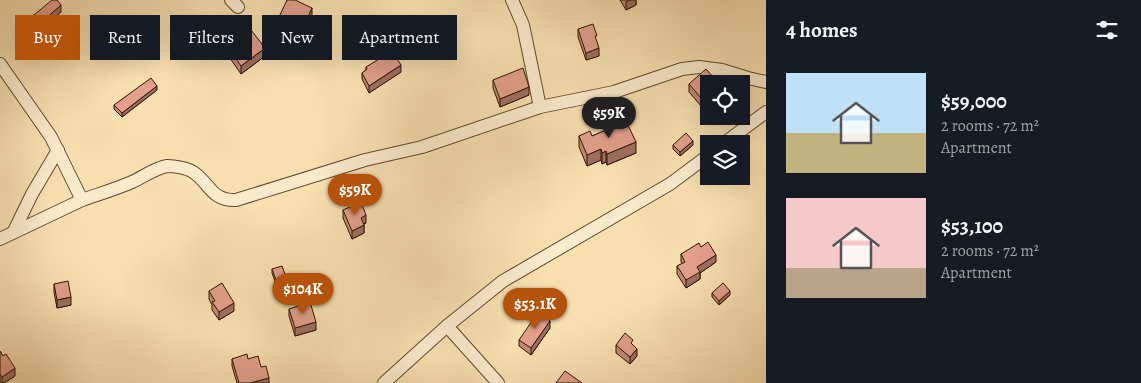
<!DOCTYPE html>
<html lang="en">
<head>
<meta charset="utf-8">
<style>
	:root { --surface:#171b24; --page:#20242c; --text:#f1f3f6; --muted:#9ea1a6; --accent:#b45309 }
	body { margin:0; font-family:Alegreya,serif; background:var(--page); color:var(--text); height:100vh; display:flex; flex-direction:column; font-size:19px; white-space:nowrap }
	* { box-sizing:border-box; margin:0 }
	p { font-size:16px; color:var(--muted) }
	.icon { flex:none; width:28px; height:28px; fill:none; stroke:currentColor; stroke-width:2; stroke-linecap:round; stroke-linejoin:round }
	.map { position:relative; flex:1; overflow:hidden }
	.side { display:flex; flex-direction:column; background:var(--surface); width:375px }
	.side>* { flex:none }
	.guide { position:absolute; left:15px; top:15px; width:475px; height:45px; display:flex; gap:10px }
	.controls { position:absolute; left:700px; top:75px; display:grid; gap:10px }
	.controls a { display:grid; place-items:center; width:50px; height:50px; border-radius:0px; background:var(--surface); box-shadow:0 5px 20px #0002; font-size:25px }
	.price { position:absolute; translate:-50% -42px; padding:0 11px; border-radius:18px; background:var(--accent); color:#fff; font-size:16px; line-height:32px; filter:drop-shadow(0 1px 2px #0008) }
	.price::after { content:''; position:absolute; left:50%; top:30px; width:15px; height:11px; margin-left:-8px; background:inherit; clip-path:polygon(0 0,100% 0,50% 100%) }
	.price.on { background:#222; color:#fff }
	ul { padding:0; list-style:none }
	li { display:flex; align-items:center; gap:15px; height:125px; padding:0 20px }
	li span { display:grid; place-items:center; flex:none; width:140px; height:100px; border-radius:0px; color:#555 }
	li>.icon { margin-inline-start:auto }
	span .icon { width:60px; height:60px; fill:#fffc; stroke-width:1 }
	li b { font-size:21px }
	h2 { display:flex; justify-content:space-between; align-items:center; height:60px; padding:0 20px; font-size:21px }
	.tag { padding:0 18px; border-radius:0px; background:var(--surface); box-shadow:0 5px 20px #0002; font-size:18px; line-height:45px }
	.tag.on { background:var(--accent); color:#fff }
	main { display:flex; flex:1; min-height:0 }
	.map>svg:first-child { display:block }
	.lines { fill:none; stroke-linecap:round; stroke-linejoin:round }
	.street-casing { stroke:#61482e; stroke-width:14 }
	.street { stroke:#faeacc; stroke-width:12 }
	.wall { fill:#c28978; stroke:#2f1503 }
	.shaded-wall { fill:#9e6f61; stroke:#2f1503 }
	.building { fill:#e29f8b; stroke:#2f1503 }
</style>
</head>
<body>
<main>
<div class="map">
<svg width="766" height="383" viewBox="0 0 766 383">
	<rect width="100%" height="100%" fill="#f8dfb0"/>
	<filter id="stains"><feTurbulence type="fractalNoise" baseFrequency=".004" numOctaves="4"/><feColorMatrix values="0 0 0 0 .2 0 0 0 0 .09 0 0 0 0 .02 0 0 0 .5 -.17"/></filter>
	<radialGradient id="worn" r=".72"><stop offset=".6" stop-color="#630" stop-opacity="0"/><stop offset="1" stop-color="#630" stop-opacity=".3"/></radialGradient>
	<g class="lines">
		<g class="street-casing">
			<g id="street">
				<path d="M231,0L238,7"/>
				<path d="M512,0L523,25L540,107"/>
				<path d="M0,64L51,137L82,200L0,239"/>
				<path d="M723,144L766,112"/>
				<path d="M82,200C99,194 116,189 132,182C143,177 155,168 167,166C175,166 187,168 193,172C210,183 211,201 236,200L365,160L422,147L540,107L614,92L682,69L699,67L722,70L748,78L766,82"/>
				<path d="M14,231L32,194L58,150"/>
				<path d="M447,326L498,383"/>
				<path d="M384,383L447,326L503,281L670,184L709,155"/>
			</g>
		</g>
		<use href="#street" class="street"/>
	</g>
	<g class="wall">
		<path d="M620,0H636V5L626,10Z"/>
		<path d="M61,12L45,26V32L27,48L17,36V29Z"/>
		<path d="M312,16L303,36L279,25V17Z"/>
		<path d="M578,29L597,43L599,56L586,60L578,37Z"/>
		<path d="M225,43L265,56L241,74L225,51Z"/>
		<path d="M366,67L401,72L369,93L362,79V73L366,70Z"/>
		<path d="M493,80L529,95L500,107L493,88Z"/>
		<path d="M689,84H709V111L707,113L689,92Z"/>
		<path d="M157,90L122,117L114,109V105Z"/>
		<path d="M611,123L636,153L607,165L606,162L602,164L601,160L587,166L579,147V136H592L611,128Z"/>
		<path d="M673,145H693L680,156L673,149Z"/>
		<path d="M343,210L366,223L364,224V233L352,239L343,218Z"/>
		<path d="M701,247L716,262L700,273V279L686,288L677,274V266L682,264L681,262V254Z"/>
		<path d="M272,269L286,281L276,284L272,273Z"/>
		<path d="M54,284L71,305L57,308L54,292Z"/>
		<path d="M209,291L234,311L219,320L212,310V305L209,299Z"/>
		<path d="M712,293L730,295L719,305L712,297Z"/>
		<path d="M289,309L316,330L295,336L289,316Z"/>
		<path d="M550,328L531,355L519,346V340Z"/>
		<path d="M616,345L633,346L637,356L630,364L616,353Z"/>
		<path d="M0,351L15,376L4,383H0Z"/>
		<path d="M232,359H248L261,367L269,383H237L232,366Z"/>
	</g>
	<g class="shaded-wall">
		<path d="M630,0H636V5L626,10V2Z"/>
		<path d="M61,5V12L45,26V32L27,48V41L42,22Z"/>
		<path d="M312,8V16L303,36V28Z"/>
		<path d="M265,48V56L241,74V66Z"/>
		<path d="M599,48V56L586,60V53Z"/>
		<path d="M401,65V72L369,93V86Z"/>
		<path d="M157,86V90L122,117V113Z"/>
		<path d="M529,87V95L500,107V99Z"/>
		<path d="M709,103V111L707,113V105Z"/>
		<path d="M693,141V145L680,156V152Z"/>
		<path d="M636,142V153L607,165V154Z"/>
		<path d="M601,149V160L587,166V155Z"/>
		<path d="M606,151V162L602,164V153Z"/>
		<path d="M366,215V223L361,225V218Z"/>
		<path d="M364,225V233L352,239V231Z"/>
		<path d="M716,255V262L700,273V279L686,288V280L697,267Z"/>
		<path d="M286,277V281L276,284V280Z"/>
		<path d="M730,291V295L719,305V301Z"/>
		<path d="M71,297V305L57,308V300Z"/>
		<path d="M234,303V311L219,320V312Z"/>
		<path d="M550,321V328L531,355V348Z"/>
		<path d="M316,322V330L295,336V328Z"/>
		<path d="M637,349V356L630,364V357Z"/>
		<path d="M15,368V376L4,383H2V377Z"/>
		<path d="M269,378V383H250Z"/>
	</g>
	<g class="building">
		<path d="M52,0H57L61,5L42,22L45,25L27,41L17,29Z"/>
		<path d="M287,0H295L312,8L303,28L279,17Z"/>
		<path d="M593,24L597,36H595L599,48L586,53L578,29Z"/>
		<path d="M248,26L265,48L241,66L225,43Z"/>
		<path d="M392,51L401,65L369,86L362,73L367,69L366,67Z"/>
		<path d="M523,68L529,87L500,99L493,80Z"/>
		<path d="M706,69L719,84H709V103L707,105L689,84Z"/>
		<path d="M151,78L157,86L122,113L114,105Z"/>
		<path d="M623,118L626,123H627L636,142L607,154L606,151L602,153L601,149L587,155L579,136L590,131L592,136L613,127L611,123Z"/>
		<path d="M686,133L693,141L680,152L673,145Z"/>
		<path d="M361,202L366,215L361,218L364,225L352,231L343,210Z"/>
		<path d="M708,242L716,255L697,267L700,272L686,280L677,266L685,262L681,254L699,243L701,247Z"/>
		<path d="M282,266L286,277L276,280L272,269Z"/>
		<path d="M68,281L71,297L57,300L54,284Z"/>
		<path d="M222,283L234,303L219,312L212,302L215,301L209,291Z"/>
		<path d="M723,283L730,291L719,301L712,293Z"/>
		<path d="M310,302L316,322L295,328L289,309Z"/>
		<path d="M539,311L550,321L531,348L519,340Z"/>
		<path d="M625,333L633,340L631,343L637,349L630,357L616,345Z"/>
		<path d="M0,351L3,356L6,354L15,368L2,377L0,374Z"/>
		<path d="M247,354L248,359L258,356L261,367L266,366L269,378L250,383H239L232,359Z"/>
		<path d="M565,371L582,383H556Z"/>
	</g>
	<rect width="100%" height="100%" filter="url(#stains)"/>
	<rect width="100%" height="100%" fill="url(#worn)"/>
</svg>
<div class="controls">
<a><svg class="icon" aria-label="locate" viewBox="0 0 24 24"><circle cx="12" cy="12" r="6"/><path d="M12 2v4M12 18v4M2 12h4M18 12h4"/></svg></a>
<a><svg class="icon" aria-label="layers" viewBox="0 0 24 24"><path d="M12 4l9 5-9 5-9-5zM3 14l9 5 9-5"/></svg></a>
</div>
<b class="price on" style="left:609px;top:139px">$59K</b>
<b class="price" style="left:355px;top:216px">$59K</b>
<b class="price" style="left:303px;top:315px">$104K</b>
<b class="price" style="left:535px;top:330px">$53.1K</b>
<div class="guide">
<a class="tag on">Buy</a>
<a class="tag">Rent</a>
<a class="tag">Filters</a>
<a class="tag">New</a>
<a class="tag">Apartment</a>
</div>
</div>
<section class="side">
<h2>4 homes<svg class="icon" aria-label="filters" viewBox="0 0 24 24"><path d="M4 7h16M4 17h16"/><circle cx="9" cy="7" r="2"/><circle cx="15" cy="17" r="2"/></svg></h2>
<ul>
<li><span style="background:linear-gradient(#bfe0f5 60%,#c2b280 0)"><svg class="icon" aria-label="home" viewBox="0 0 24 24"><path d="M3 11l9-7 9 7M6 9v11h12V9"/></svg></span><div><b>$59,000</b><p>2 rooms · 72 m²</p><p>Apartment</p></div></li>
<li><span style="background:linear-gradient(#f6c9c9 70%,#b9a48a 0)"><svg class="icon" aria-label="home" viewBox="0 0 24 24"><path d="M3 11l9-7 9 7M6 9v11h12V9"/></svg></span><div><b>$53,100</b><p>2 rooms · 72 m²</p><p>Apartment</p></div></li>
</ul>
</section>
</main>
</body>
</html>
